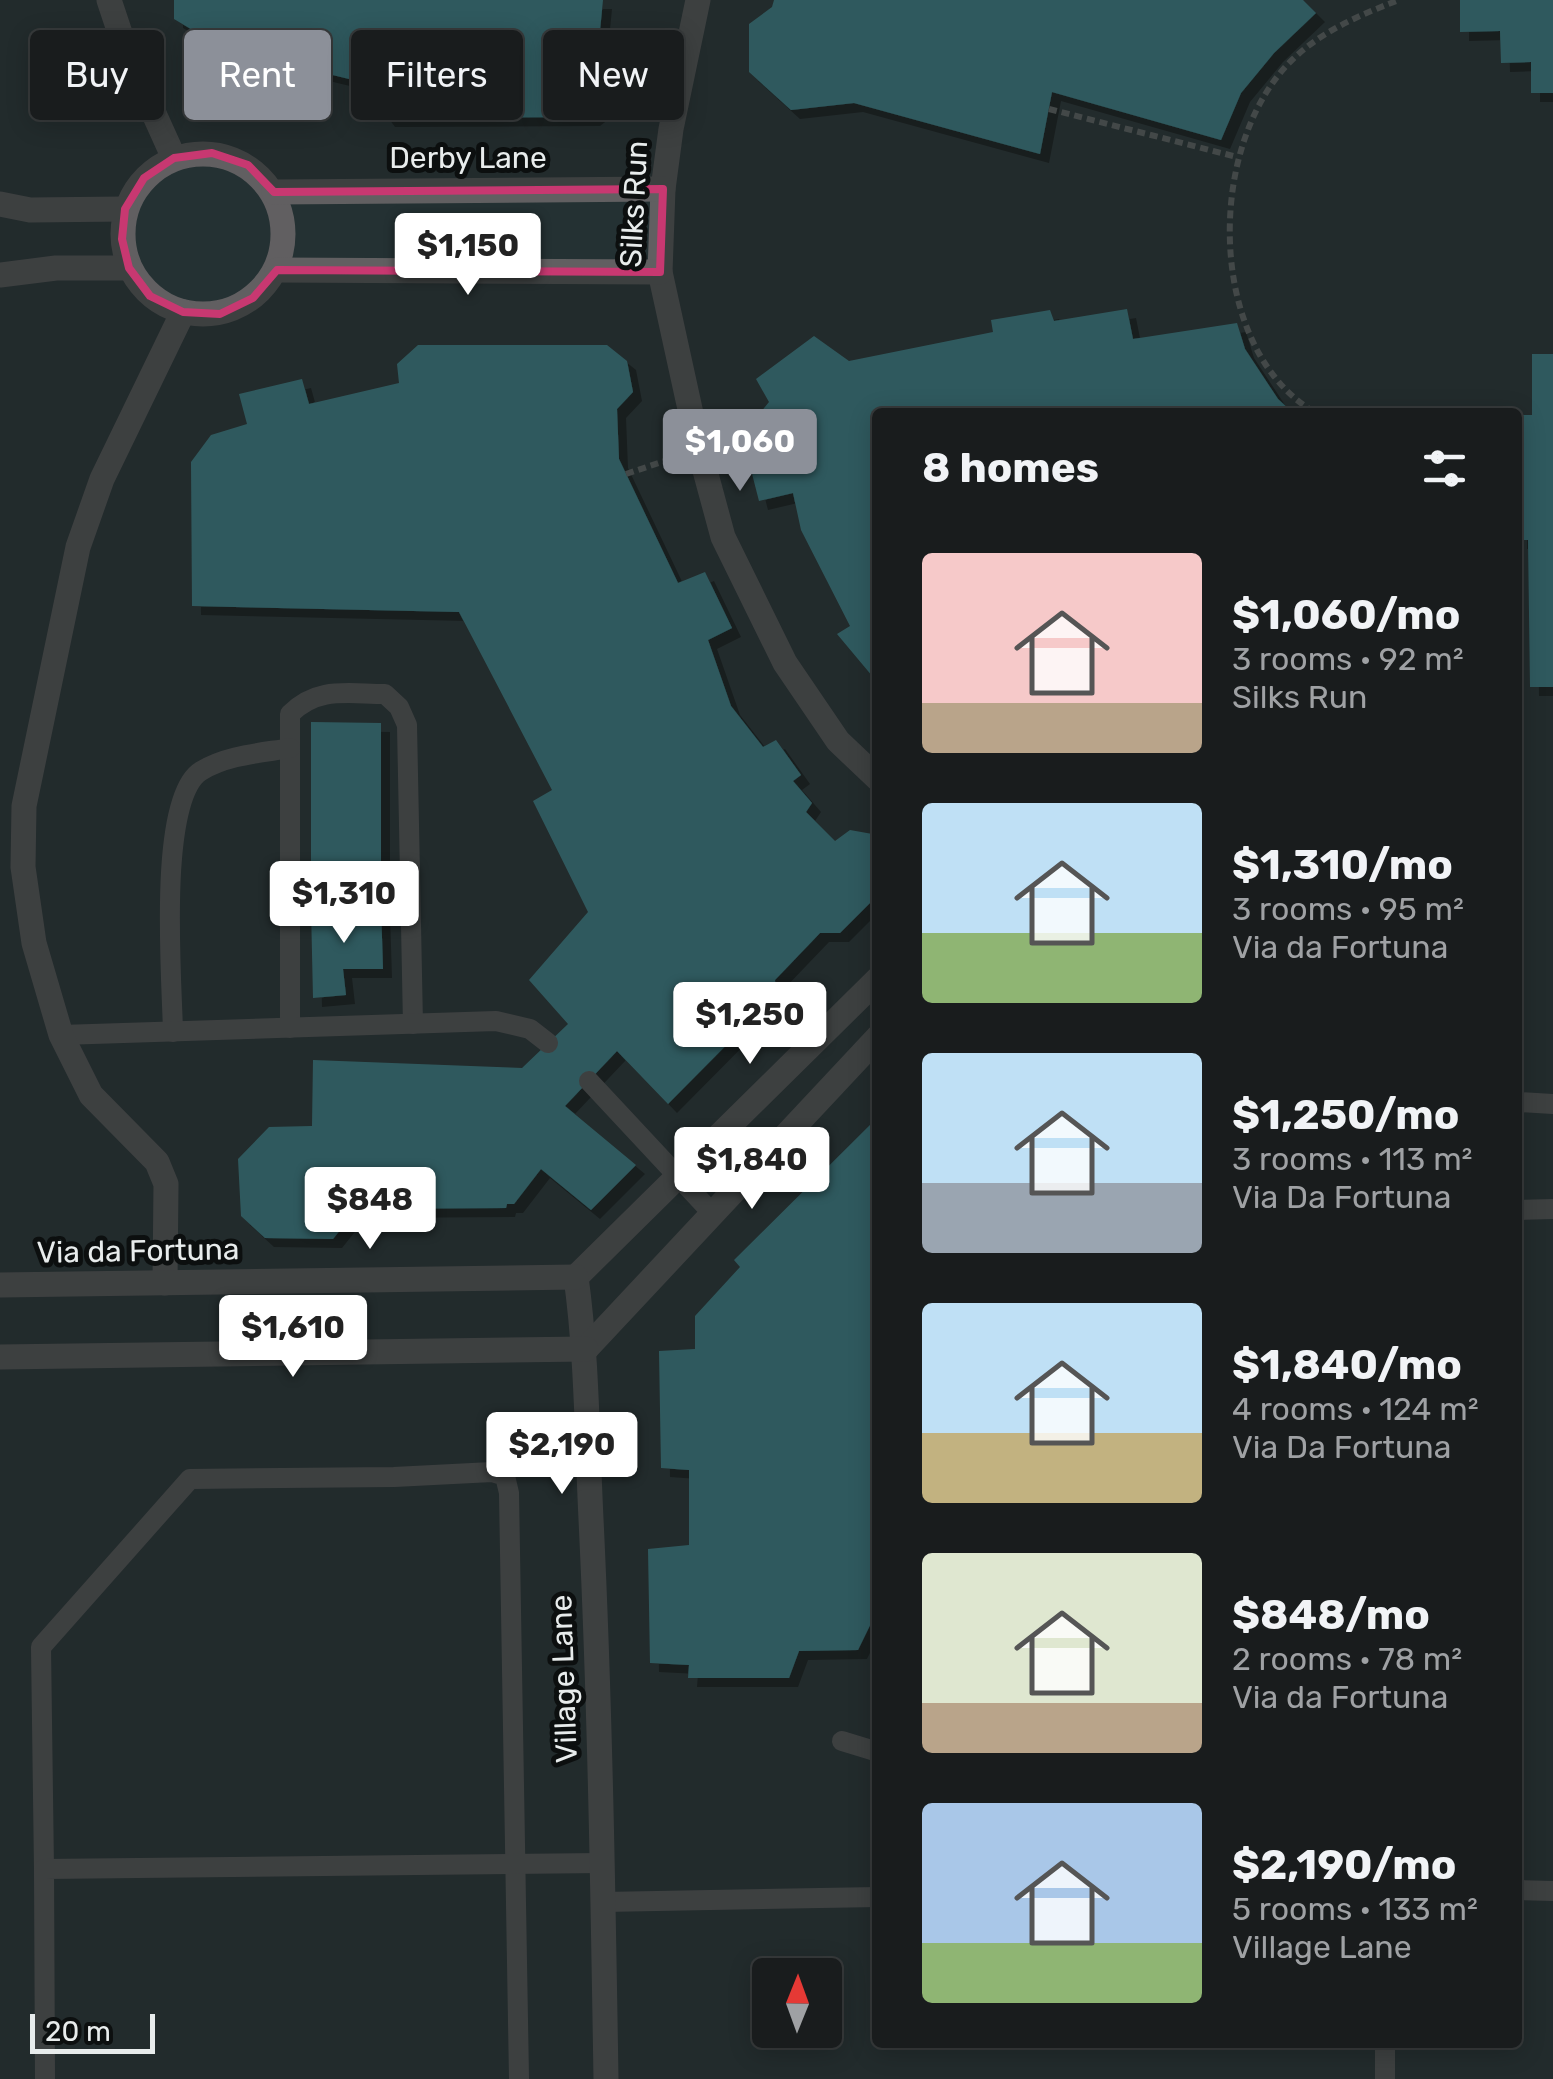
<!DOCTYPE html>
<html lang="en">
<head>
<meta charset="utf-8">
<style>
	:root { --surface:#191c1d; --page:#222526; --text:#f1f3f6; --muted:#9fa1a4; --line:#373a3b; --accent:#8c9099 }
	body { margin:0; font-family:Rubik,sans-serif; background:var(--page); color:var(--text); height:100vh; display:flex; flex-direction:column; font-size:38px; white-space:nowrap }
	* { box-sizing:border-box; margin:0 }
	p { font-size:32px; color:var(--muted) }
	.icon { flex:none; width:55px; height:55px; fill:none; stroke:currentColor; stroke-width:2; stroke-linecap:round; stroke-linejoin:round }
	.map { position:relative; flex:1; overflow:hidden }
	.panel { position:absolute; left:872px; top:408px; width:650px; height:1640px; display:flex; flex-direction:column; background:var(--surface); border-radius:10px; box-shadow:0 5px 25px #0003,0 0 0 2px var(--line) }
	.panel>* { flex:none }
	.hud { position:absolute; left:30px; top:30px; width:692px; height:90px; display:flex; gap:20px }
	.needle { width:65px; rotate:1deg }
	.tools { position:absolute; left:752px; top:1958px; display:grid; gap:20px }
	.tools a { display:grid; place-items:center; width:90px; height:90px; border-radius:10px; background:var(--surface); box-shadow:0 5px 25px #0003,0 0 0 2px var(--line); font-size:50px }
	.scale { position:absolute; left:30px; bottom:25px; width:125px; box-sizing:border-box; padding-left:10px; border:5px solid #e8ecec; border-top:0; font-size:28px; line-height:35px; white-space:nowrap; color:#e8ecec; -webkit-text-stroke:8px #0c0f0f; paint-order:stroke }
	.price { position:absolute; translate:-50% -85px; padding:0 22px; border-radius:10px; background:#fff; color:#222; font-size:32px; line-height:65px; filter:drop-shadow(0 2px 5px #0008) }
	.price::after { content:''; position:absolute; left:50%; top:60px; width:30px; height:22px; margin-left:-15px; background:inherit; clip-path:polygon(0 0,100% 0,50% 100%) }
	.price.current { background:var(--accent); color:#fff }
	ul { padding:0; list-style:none }
	li { display:flex; align-items:center; gap:30px; height:250px; padding:0 50px }
	li span { display:grid; place-items:center; flex:none; width:280px; height:200px; border-radius:10px; color:#555 }
	li>.icon { margin-inline-start:auto }
	span .icon { width:120px; height:120px; fill:#fffc; stroke-width:1 }
	li b { font-size:42px }
	h2 { display:flex; justify-content:space-between; align-items:center; height:120px; padding:0 50px; font-size:42px }
	.tag { padding:0 35px; border-radius:10px; background:var(--surface); box-shadow:0 5px 25px #0003,0 0 0 2px var(--line); font-size:35px; line-height:90px }
	.tag.current { background:var(--accent); color:#fff }
	.map>svg:first-child { display:block }
	.built { fill:#243133; fill-rule:evenodd }
	.building { fill:#4198a2; filter:url(#shadow) }
	.lines { fill:none; stroke-linecap:round; stroke-linejoin:round }
	.path { stroke:#6d7272; stroke-width:6; stroke-dasharray:8 5; stroke-linecap:butt }
	.lane { stroke:#615f61; stroke-width:20 }
	.street { stroke:#615f61; stroke-width:25 }
	.path-bridge { stroke:#6d7272; stroke-width:6; stroke-dasharray:8 5; stroke-linecap:butt }
	.marked { fill:none; stroke:#c83871; stroke-width:8; stroke-linejoin:round }
	.labels { text-anchor:middle; stroke-width:10; stroke-linejoin:round; paint-order:stroke }
	.street-label { font-size:30px; fill:#e8ecec; stroke:#0c0f0f }
</style>
</head>
<body>
<div class="map">
<svg width="1553" height="2079" viewBox="0 0 1553 2079">
	<defs>
		<filter id="shadow"><feDropShadow dx="9" dy="9" stdDeviation="0" flood-color="#0009"/></filter>
	</defs>
	<rect width="100%" height="100%" fill="#212627"/>
	<path class="built" d="M0,0H1553V2079H0ZM878,412H1518V2042H878ZM770,1975H825V2030H770Z"/>
	<g class="building">
		<path d="M174,0H603L598,51L610,74V102L591,117L386,118L375,103L374,85L287,64L278,79L219,60L216,44L174,19Z"/>
		<path d="M774,0H1303L1316,13L1274,53L1241,93L1221,140L1052,92L1040,154L854,103L791,110L749,72V24L772,7Z"/>
		<path d="M1460,0H1553V93H1531V62L1501,63L1500,31L1460,32Z"/>
		<path d="M1127,309L1133,339L1237,323L1245,349L1278,399L1292,412H878V683L837,634L850,626L801,530L793,493L759,501L742,435L769,402L756,379L814,336L849,361L993,332L991,320L1050,310L1054,321Z"/>
		<path d="M418,345H607L627,361L633,392L617,409L619,459L678,583L705,572L732,628L708,640L731,706L763,747L776,740L801,775L793,781L812,803L806,812L835,841L850,830L878,835V895L840,933H820L775,980L776,995L668,1104L617,1051L565,1106L636,1165L591,1210L541,1169L514,1204H507L506,1208L357,1209L333,1239L265,1238L241,1216L238,1159L269,1127L312,1126L313,1060L522,1068L568,1024L529,980L588,912L533,801L552,790L459,612L192,606L191,462L211,435L247,424L239,394L302,379L309,404L399,383L397,364Z"/>
		<path d="M1532,354H1553V687H1530L1528,540H1518V415H1532Z"/>
		<path d="M311,722L381,723V896L311,898Z"/>
		<path d="M381,906L383,969H343L346,995L313,998L311,908Z"/>
		<path d="M878,1117L876,1613L858,1650L799,1651L789,1678H688L689,1665L650,1663L648,1549L689,1545V1470L661,1468L659,1351L695,1349V1316L740,1267L734,1260Z"/>
	</g>
	<g class="lines">
		<g class="path">
			<path d="M1049,109L1237,157"/>
			<path d="M1314,412C1206,347 1205,144 1293,59C1322,31 1362,14 1399,0"/>
		</g>
		<g class="lane">
			<path d="M290,1028V714C318,686 348,694 385,694L399,707L407,725L413,1024"/>
			<path d="M173,1032C172,981 157,798 201,771C227,755 261,753 290,748"/>
			<path d="M61,1035L496,1021L530,1029L548,1043"/>
			<path d="M589,1081L713,1214"/>
			<path d="M1518,1102L1553,1104"/>
			<path d="M1518,1210L1553,1209"/>
			<path d="M842,1741L878,1752"/>
			<path d="M44,1869L41,1647L190,1479L394,1477L492,1472L505,1476L509,1493L519,2079"/>
			<path d="M1518,1890L1553,1891"/>
			<path d="M603,1902L878,1897"/>
			<path d="M45,2079L44,1869L602,1863"/>
			<path d="M1385,2079V2042"/>
		</g>
		<g class="street">
			<path d="M109,0L127,54L174,158"/>
			<path d="M698,0L671,129L663,189L660,272L697,441L723,537L785,663L838,741L878,779"/>
			<circle cx="203" cy="234" r="80"/>
			<path d="M274,192L663,189"/>
			<path d="M0,204L30,210L125,209"/>
			<path d="M277,270L660,272"/>
			<path d="M0,275L56,268H129"/>
			<path d="M576,1277C587,1357 587,1438 591,1519C600,1705 603,1892 606,2079"/>
			<path d="M576,1277L878,979"/>
			<path d="M165,1283L166,1184L157,1162L91,1095L61,1035L34,943L23,867L24,806L78,547L102,479L183,312"/>
			<path d="M0,1285L576,1277"/>
			<path d="M586,1349L878,1037"/>
			<path d="M0,1357L586,1349"/>
		</g>
		<path class="path-bridge" d="M626,474L742,435"/>
	</g>
	<path d="M0 0H1553V2079H0ZM212,153L248,165L274,192L663,189L660,272L277,270L253,298L220,314L183,312L150,296L129,268L122,239L125,209L144,178L174,158Z" fill="#212627" fill-opacity=".55" fill-rule="evenodd"/>
	<path class="marked" d="M212,153L248,165L274,192L663,189L660,272L277,270L253,298L220,314L183,312L150,296L129,268L122,239L125,209L144,178L174,158Z"/>
	<g class="labels">
		<g class="street-label">
			<text x="468" y="168">Derby Lane</text>
			<text transform="translate(634 204) rotate(-87)" y="10">Silks Run</text>
			<text transform="translate(138 1251) rotate(-1)" y="10">Via da Fortuna</text>
			<text transform="translate(564 1679) rotate(-92)" y="10">Village Lane</text>
		</g>
	</g>
</svg>
<div class="tools">
<a><svg class="needle" viewBox="-14 -14 28 28"><path d="M0-13l5 13h-10z" fill="#e53935"/><path d="M0 13l5-13h-10z" fill="#9fa1a4"/></svg></a>
</div>
<div class="scale">20 m</div>
<b class="price" style="left:468px;top:298px">$1,150</b>
<b class="price current" style="left:740px;top:494px">$1,060</b>
<b class="price" style="left:344px;top:946px">$1,310</b>
<b class="price" style="left:750px;top:1067px">$1,250</b>
<b class="price" style="left:752px;top:1212px">$1,840</b>
<b class="price" style="left:370px;top:1252px">$848</b>
<b class="price" style="left:293px;top:1380px">$1,610</b>
<b class="price" style="left:562px;top:1497px">$2,190</b>
<div class="hud">
<a class="tag">Buy</a>
<a class="tag current">Rent</a>
<a class="tag">Filters</a>
<a class="tag">New</a>
</div>
<section class="panel">
<h2>8 homes<svg class="icon" aria-label="filters" viewBox="0 0 24 24"><path d="M4 7h16M4 17h16"/><circle cx="9" cy="7" r="2"/><circle cx="15" cy="17" r="2"/></svg></h2>
<ul>
<li><span style="background:linear-gradient(#f6c9c9 75%,#b9a48a 0)"><svg class="icon" aria-label="home" viewBox="0 0 24 24"><path d="M3 11l9-7 9 7M6 9v11h12V9"/></svg></span><div><b>$1,060/mo</b><p>3 rooms · 92 m²</p><p>Silks Run</p></div></li>
<li><span style="background:linear-gradient(#bfe0f5 65%,#8fb573 0)"><svg class="icon" aria-label="home" viewBox="0 0 24 24"><path d="M3 11l9-7 9 7M6 9v11h12V9"/></svg></span><div><b>$1,310/mo</b><p>3 rooms · 95 m²</p><p>Via da Fortuna</p></div></li>
<li><span style="background:linear-gradient(#bfe0f5 65%,#9aa5b1 0)"><svg class="icon" aria-label="home" viewBox="0 0 24 24"><path d="M3 11l9-7 9 7M6 9v11h12V9"/></svg></span><div><b>$1,250/mo</b><p>3 rooms · 113 m²</p><p>Via Da Fortuna</p></div></li>
<li><span style="background:linear-gradient(#bfe0f5 65%,#c2b280 0)"><svg class="icon" aria-label="home" viewBox="0 0 24 24"><path d="M3 11l9-7 9 7M6 9v11h12V9"/></svg></span><div><b>$1,840/mo</b><p>4 rooms · 124 m²</p><p>Via Da Fortuna</p></div></li>
<li><span style="background:linear-gradient(#dfe7d0 75%,#b9a48a 0)"><svg class="icon" aria-label="home" viewBox="0 0 24 24"><path d="M3 11l9-7 9 7M6 9v11h12V9"/></svg></span><div><b>$848/mo</b><p>2 rooms · 78 m²</p><p>Via da Fortuna</p></div></li>
<li><span style="background:linear-gradient(#a9c7e8 70%,#8fb573 0)"><svg class="icon" aria-label="home" viewBox="0 0 24 24"><path d="M3 11l9-7 9 7M6 9v11h12V9"/></svg></span><div><b>$2,190/mo</b><p>5 rooms · 133 m²</p><p>Village Lane</p></div></li>
</ul>
</section>
</div>
</body>
</html>
